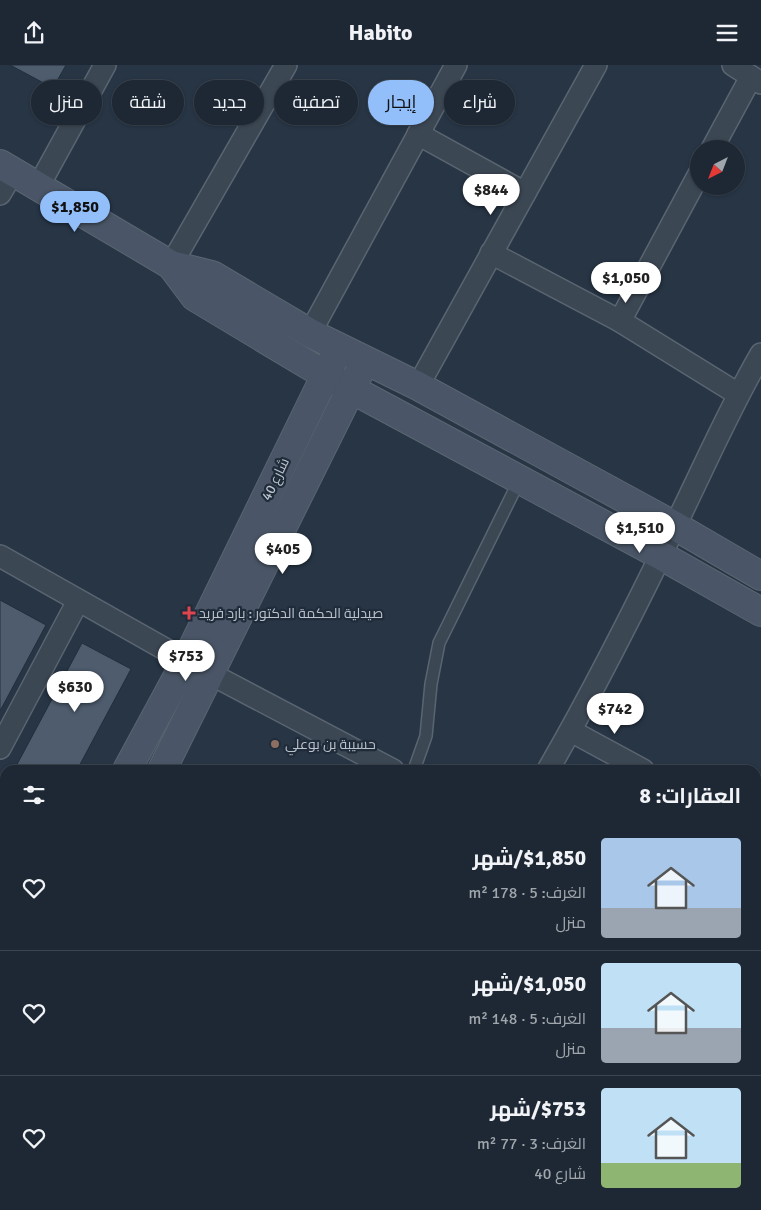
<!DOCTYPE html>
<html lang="ar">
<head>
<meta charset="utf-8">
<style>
	:root { --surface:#1d2834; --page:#2a3440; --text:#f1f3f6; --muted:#a0a6ac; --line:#3b444f; --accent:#92befa }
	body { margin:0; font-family:Signika,Cairo,sans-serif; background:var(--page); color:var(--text); direction:rtl; height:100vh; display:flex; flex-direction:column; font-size:19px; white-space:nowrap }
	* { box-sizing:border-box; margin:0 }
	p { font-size:16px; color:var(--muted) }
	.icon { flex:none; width:28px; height:28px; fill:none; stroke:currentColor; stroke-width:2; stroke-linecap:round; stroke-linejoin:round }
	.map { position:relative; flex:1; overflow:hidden; direction:ltr }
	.side { position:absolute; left:0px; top:700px; width:761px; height:445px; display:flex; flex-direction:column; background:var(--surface); border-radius:15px 15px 0 0; box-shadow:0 1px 4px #0004,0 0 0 1px var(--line); direction:rtl }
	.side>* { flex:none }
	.banner { position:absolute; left:15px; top:15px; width:500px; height:45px; direction:rtl; display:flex; gap:10px }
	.needle { width:32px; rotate:222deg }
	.buttons { position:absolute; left:690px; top:75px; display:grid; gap:10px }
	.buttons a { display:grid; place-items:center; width:55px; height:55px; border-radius:50%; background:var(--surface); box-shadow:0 1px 4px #0004,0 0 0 1px var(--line); font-size:25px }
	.price { position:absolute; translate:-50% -42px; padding:0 11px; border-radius:18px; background:#fff; color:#222; font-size:16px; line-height:32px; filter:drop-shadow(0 1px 2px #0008) }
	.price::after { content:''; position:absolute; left:50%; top:30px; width:15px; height:11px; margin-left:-8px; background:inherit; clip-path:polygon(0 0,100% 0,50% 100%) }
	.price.selected { background:var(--accent); color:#111 }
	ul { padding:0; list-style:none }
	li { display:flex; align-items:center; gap:15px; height:125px; padding:0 20px }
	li+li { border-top:1px solid var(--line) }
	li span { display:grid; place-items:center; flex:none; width:140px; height:100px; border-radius:5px; color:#555 }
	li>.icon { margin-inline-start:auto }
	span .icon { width:60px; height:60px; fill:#fffc; stroke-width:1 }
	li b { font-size:21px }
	h2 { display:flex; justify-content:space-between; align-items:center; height:60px; padding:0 20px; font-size:21px }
	.pill { padding:0 18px; border-radius:22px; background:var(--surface); box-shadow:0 1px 4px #0004,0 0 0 1px var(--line); font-size:18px; line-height:45px }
	.pill.selected { background:var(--accent); color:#111 }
	header { display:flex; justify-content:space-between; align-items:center; height:65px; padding:0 20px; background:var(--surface); font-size:22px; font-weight:700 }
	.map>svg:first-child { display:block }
	.building { fill:#4e5c6e; stroke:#222e3c }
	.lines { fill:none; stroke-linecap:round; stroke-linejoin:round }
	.lane-casing { stroke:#5a6571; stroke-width:14 }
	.street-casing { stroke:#5a6571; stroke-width:24 }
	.secondary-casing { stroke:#5a6571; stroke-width:30 }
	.lane { stroke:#3c4754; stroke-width:11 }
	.street { stroke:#3c4754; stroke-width:21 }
	.secondary { stroke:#4a5667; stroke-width:28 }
	.health-dot { fill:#e0444e; stroke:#202c3a; stroke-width:2 }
	.education-dot { fill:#8d6e63; stroke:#202c3a; stroke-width:2 }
	.labels { text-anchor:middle; stroke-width:4.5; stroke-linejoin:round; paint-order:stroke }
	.street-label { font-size:14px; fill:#bac2cd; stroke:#202c3a }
	.poi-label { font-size:14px; fill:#bac2cd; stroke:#202c3a; text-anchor:start }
</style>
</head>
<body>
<header><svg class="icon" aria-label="menu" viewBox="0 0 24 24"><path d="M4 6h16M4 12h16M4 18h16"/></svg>Habito<svg class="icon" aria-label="share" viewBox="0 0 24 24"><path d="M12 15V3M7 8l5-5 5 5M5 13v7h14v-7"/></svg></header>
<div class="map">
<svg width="761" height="1145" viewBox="0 0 761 1145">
	<rect width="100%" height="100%" fill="#273545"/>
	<g class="building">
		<path d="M10,0H66L53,23Z"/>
		<path d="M0,535L46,560L0,646Z"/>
		<path d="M82,578L131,604L77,705H14Z"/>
	</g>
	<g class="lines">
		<g class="lane-casing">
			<path id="lane" d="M414,705L426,671L431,619L439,578L520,414"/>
		</g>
		<g class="street-casing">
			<g id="street">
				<path d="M733,0L761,18"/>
				<path d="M418,69L525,128"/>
				<path d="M712,84L751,12"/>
				<path d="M38,122L105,0"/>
				<path d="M0,129L13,107"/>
				<path d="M491,188L620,256L738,329"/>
				<path d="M171,200L286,0"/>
				<path d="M620,256L699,109"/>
				<path d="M310,268L456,0"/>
				<path d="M418,321L596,0"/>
				<path d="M0,491L186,596L393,705"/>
				<path d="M571,666L643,705"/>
				<path d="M0,683L78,536"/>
				<path d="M548,705C594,625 636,542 676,459C704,402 729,344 761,289"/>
				<path d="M756,766L761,769"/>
				<path d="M494,1140L504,1145"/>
				<path d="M318,1145L321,1140"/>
			</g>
		</g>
		<g class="secondary-casing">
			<g id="secondary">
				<path d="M0,99L171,200"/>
				<path d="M761,511L675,461L418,321L310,268L212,210L171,200L195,232L325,310L660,490L761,547"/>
				<path d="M127,705L186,596L333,295"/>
				<path d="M162,705L359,308"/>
				<path d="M0,939L5,930"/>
				<path d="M0,1028L5,1018"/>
				<path d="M0,1122L5,1125"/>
				<path d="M37,1140L47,1145"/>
			</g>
		</g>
		<use href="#lane" class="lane"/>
		<use href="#street" class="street"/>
		<use href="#secondary" class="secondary"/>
	</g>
	<path class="health-dot" d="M186.5 540.5h5v5h5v5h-5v5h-5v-5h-5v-5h5z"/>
	<circle class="education-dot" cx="275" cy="679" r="5"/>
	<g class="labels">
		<g class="street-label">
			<text transform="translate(275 414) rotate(-64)" y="5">شارع 40</text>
		</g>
		<g class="poi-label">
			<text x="199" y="553">صيدلية الحكمة الدكتور : بارد فريد</text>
			<text x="285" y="684">حسيبة بن بوعلي</text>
		</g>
	</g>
</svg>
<div class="buttons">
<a><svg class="needle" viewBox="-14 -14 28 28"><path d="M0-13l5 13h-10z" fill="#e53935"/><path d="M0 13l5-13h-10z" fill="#a0a6ac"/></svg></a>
</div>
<b class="price" style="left:491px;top:151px">$844</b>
<b class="price selected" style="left:75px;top:168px">$1,850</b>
<b class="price" style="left:626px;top:239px">$1,050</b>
<b class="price" style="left:640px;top:489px">$1,510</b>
<b class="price" style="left:283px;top:510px">$405</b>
<b class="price" style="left:186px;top:617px">$753</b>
<b class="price" style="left:75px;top:648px">$630</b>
<b class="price" style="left:615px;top:670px">$742</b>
<div class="banner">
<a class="pill">شراء</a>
<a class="pill selected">إيجار</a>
<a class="pill">تصفية</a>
<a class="pill">جديد</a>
<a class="pill">شقة</a>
<a class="pill">منزل</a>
</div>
<section class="side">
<h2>العقارات: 8<svg class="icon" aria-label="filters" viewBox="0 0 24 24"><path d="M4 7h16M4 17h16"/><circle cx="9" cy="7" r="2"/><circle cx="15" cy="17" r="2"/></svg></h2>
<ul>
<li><span style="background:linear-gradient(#a9c7e8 70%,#9aa5b1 0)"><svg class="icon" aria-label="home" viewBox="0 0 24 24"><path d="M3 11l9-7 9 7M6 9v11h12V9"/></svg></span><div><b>$1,850/شهر</b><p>الغرف: 5 · 178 m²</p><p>منزل</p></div><svg class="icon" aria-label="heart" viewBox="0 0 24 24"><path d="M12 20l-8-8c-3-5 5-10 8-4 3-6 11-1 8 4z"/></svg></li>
<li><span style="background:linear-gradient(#bfe0f5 65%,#9aa5b1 0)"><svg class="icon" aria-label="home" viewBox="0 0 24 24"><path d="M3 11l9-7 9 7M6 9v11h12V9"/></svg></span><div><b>$1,050/شهر</b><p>الغرف: 5 · 148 m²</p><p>منزل</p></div><svg class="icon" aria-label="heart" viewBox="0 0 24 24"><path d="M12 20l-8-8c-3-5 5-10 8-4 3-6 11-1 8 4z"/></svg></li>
<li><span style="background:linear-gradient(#bfe0f5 75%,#8fb573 0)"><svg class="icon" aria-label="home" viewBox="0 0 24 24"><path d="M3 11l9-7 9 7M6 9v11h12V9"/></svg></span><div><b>$753/شهر</b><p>الغرف: 3 · 77 m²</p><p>شارع 40</p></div><svg class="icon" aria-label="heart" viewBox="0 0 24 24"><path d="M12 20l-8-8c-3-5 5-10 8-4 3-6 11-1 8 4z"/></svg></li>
</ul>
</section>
</div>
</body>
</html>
